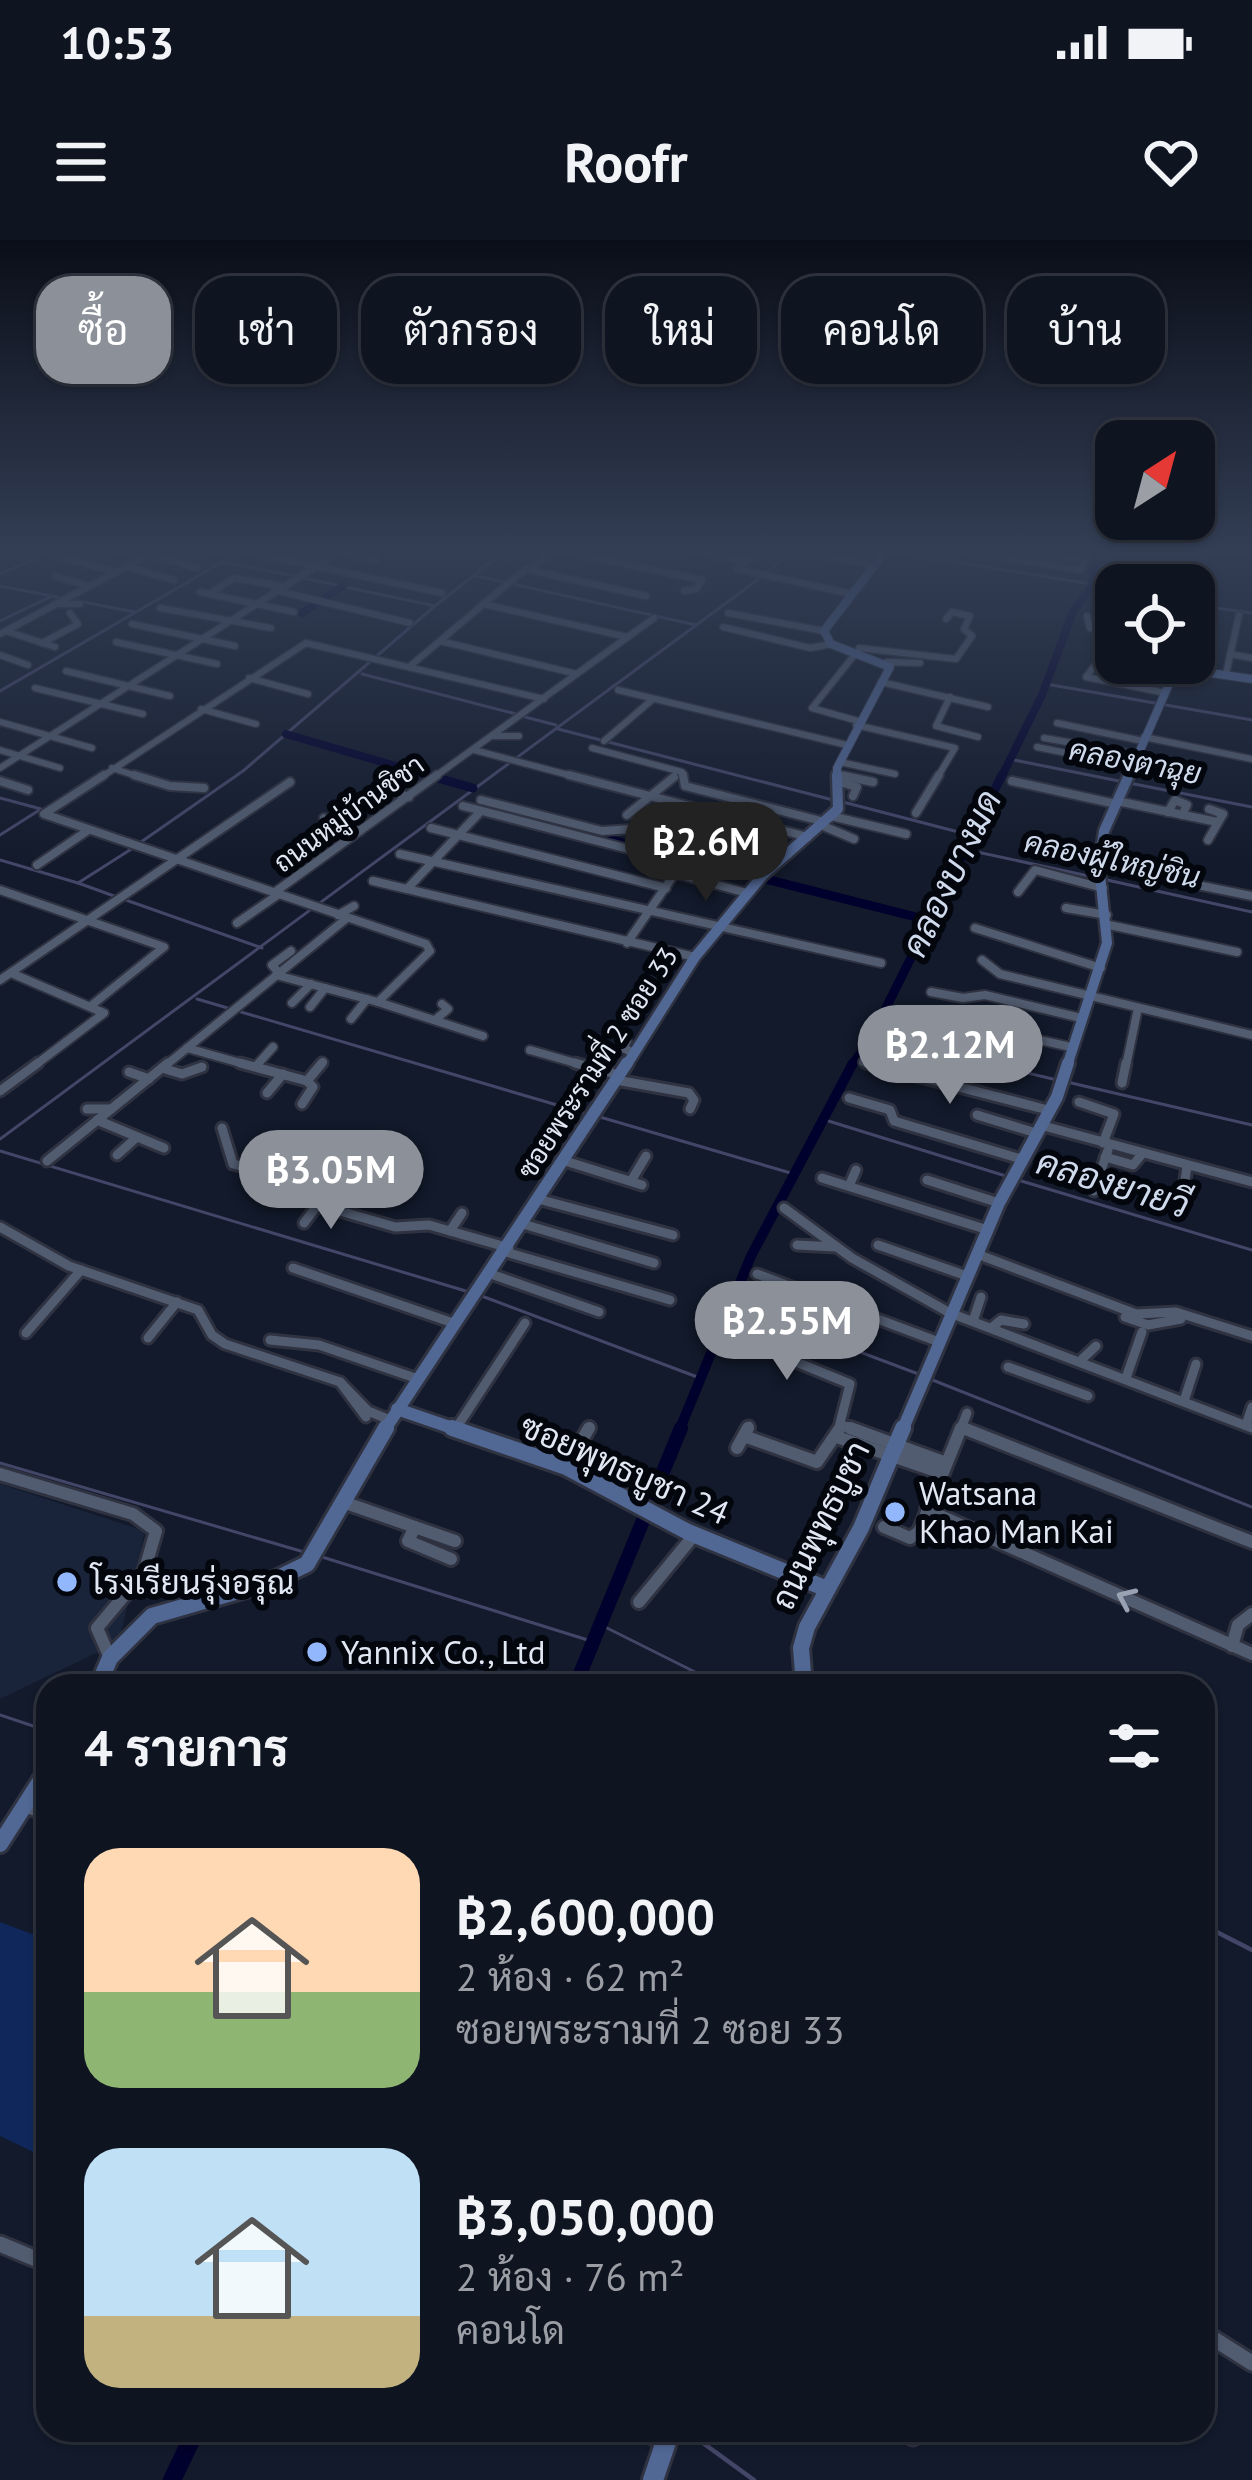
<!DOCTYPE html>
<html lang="th">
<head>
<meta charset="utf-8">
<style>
	:root { --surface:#0e1420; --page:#1c212d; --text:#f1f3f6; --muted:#9b9ea5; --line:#2e333e; --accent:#8c9099 }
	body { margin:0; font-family:"PT Sans",Sarabun,sans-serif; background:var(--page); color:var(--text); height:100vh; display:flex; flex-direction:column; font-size:45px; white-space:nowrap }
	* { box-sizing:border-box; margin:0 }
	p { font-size:39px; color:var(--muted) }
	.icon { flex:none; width:66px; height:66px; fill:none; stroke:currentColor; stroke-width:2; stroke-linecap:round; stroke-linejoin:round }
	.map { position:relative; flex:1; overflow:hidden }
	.sheet { position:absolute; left:36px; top:1434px; width:1179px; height:768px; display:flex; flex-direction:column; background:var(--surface); border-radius:36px; box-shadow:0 3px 9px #0004,0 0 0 3px var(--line) }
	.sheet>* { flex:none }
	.top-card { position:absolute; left:36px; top:36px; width:1182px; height:108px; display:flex; gap:24px }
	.needle { width:78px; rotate:36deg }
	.fabs { position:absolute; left:1095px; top:180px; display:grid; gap:24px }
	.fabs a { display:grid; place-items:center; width:120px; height:120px; border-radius:24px; background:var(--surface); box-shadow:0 3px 9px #0004,0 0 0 3px var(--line); font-size:60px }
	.price { position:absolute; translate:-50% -102px; padding:0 27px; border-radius:42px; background:var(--accent); color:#fff; font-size:39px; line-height:78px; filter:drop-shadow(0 3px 6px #0008) }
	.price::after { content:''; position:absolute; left:50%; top:72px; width:36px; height:27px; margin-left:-18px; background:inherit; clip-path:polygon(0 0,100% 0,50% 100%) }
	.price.active { background:#222; color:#fff }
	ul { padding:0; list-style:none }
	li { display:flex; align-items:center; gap:36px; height:300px; padding:0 48px }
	li span { display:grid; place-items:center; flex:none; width:336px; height:240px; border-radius:36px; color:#555 }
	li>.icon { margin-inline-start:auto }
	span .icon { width:144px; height:144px; fill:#fffc; stroke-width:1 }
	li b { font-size:51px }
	h2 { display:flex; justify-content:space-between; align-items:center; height:144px; padding:0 48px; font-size:51px }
	.tag { padding:0 42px; border-radius:36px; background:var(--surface); box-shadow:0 3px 9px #0004,0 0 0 3px var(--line); font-size:42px; line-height:108px }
	.tag.active { background:var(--accent); color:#fff }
	.status { display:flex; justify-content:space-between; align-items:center; height:84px; padding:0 60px; background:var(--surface); direction:ltr }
	.status svg { height:33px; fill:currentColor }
	header { display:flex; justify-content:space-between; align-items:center; height:156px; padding:0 48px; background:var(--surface); font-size:54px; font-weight:700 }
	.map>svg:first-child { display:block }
	.built { fill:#19243a }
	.green { fill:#0f275b }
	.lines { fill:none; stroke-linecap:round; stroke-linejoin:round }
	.stream-far1 { stroke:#444668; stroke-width:3 }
	.stream { stroke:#444668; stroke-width:4.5 }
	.canal-far4 { stroke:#00012c; stroke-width:8 }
	.canal-far3 { stroke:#00012c; stroke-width:9 }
	.canal-far2 { stroke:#00012c; stroke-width:10 }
	.canal-far1 { stroke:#00012c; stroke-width:14 }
	.canal { stroke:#00012c; stroke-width:18 }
	.street-far4-casing { stroke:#2f3240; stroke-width:9 }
	.street-far3-casing { stroke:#2f3240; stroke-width:12 }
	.street-far2-casing { stroke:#2f3240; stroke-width:15 }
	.street-far1-casing { stroke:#2f3240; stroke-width:18 }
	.street-casing { stroke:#2f3240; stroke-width:21 }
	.secondary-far4-casing { stroke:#2f3240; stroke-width:10 }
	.secondary-far3-casing { stroke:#2f3240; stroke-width:15 }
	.secondary-far2-casing { stroke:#2f3240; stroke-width:18 }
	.secondary-far1-casing { stroke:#2f3240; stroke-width:22 }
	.secondary-casing { stroke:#2f3240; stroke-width:26 }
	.street-far4 { stroke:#515c70; stroke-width:6 }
	.street-far3 { stroke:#515c70; stroke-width:8 }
	.street-far2 { stroke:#515c70; stroke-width:9 }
	.street-far1 { stroke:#515c70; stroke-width:12 }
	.street { stroke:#515c70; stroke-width:15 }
	.secondary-far4 { stroke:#516794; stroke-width:8 }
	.secondary-far3 { stroke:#516794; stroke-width:10 }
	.secondary-far2 { stroke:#516794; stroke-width:12 }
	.secondary-far1 { stroke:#516794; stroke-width:16 }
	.secondary { stroke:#516794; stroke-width:20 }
	.oneway { stroke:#99a2b2 }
	.poi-dot { fill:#93b7fd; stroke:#03060c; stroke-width:4.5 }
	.labels { text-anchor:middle; stroke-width:12; stroke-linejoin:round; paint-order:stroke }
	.far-street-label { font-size:27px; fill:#e1e7f3; stroke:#03060c }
	.far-water-label { font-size:30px; font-style:italic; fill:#d0daed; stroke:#03060c }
	.street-label { font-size:33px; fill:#e1e7f3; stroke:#03060c }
	.poi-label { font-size:33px; fill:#e1e7f3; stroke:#03060c; text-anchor:start }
	.water-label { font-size:36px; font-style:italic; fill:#d0daed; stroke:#03060c }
</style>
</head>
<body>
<div class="status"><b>10:53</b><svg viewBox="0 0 49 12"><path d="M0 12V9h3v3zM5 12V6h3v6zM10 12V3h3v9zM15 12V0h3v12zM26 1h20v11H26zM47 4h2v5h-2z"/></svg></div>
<header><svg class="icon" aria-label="menu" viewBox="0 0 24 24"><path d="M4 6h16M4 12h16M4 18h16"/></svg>Roofr<svg class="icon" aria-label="heart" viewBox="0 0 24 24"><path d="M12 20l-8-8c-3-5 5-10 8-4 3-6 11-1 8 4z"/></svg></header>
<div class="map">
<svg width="1252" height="2240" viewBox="0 0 1252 2240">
	<rect width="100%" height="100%" fill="#121a2b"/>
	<path class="built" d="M0,1244L145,1291L121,1393L111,1406L0,1459Z"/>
	<path class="green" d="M0,1682L48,1700V1919L0,1896Z"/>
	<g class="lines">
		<g class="stream-far1">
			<path d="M875,309L1091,344"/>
			<path d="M221,322L294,336"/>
			<path d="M768,332L793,309"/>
			<path d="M0,334L43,315"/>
			<path d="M477,336L696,385"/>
			<path d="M303,338L435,366L507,309"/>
			<path d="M0,346L135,372"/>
			<path d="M1088,352L1116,355"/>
			<path d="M1194,365L1252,373"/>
			<path d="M0,381L50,357"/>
			<path d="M362,434L516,474"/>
			<path d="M1046,444L1252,480"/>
			<path d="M0,451L243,310"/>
			<path d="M525,477L556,485"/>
			<path d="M558,489L833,560"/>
			<path d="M1009,519L1119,541"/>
			<path d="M1129,543L1252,567"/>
			<path d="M0,558L41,569L0,595"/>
			<path d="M843,562L970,595"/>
			<path d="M141,602L243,531L435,366"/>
			<path d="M963,609L1098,638"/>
			<path d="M0,620L78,643"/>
			<path d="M1107,640L1252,672"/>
			<path d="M114,656L78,643L133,608"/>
			<path d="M123,659L262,708"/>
			<path d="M197,759L591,875"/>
			<path d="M869,802H896L1057,840"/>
			<path d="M1067,842L1252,885"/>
			<path d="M600,877L794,934"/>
			<path d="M822,879L1009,937"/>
			<path d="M0,899L760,338"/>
			<path d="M0,911L469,1052"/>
			<path d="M1018,940L1252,1010"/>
			<path d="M479,1055L700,1138"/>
			<path d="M730,1063L921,1135"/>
			<path d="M930,1139L1252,1267"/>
			<path d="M0,1223L304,1312"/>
			<path d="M319,1316L591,1401"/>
			<path d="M597,1383L723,1446"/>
			<path d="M0,1475L48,1491"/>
		</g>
		<g class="stream">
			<path d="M1203,1685L1252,1710"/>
			<path d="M685,2190L754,2240"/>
		</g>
		<g class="canal-far4">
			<path d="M322,360L343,346"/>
			<path d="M302,373L316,364"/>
			<path d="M286,494L437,538"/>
			<path d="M1001,538L1042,455L1073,372L1091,347L1098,309"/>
		</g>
		<g class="canal-far3">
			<path d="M427,535L473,548"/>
			<path d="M493,570L928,680"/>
			<path d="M851,826L869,802L1002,535"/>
		</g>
		<path class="canal-far2" d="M679,1191L751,1016L853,823"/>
		<path class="canal-far1" d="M575,1446L681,1188"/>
		<path class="canal" d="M172,2240L196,2190"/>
		<g class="street-far4-casing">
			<g id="street-far4">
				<path d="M34,309L112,331"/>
				<path d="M111,309L141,318"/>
				<path d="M204,309L218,313"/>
				<path d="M685,309L743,321"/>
				<path d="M760,309L737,329L852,354"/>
				<path d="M962,309L972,315"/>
				<path d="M1015,309L1086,320"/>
				<path d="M1203,309L1252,313"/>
				<path d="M244,311L442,353"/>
				<path d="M338,311L377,320"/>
				<path d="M149,314L197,328"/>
				<path d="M826,316L874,325"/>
				<path d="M1005,318L1081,330L1088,311L1078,309"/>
				<path d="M124,326L174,340"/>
				<path d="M525,329L646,356"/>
				<path d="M55,336L85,345"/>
				<path d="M274,350L410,383"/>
				<path d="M200,352L294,372"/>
				<path d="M209,354L234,338L281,346"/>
				<path d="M55,364H80"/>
				<path d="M483,364L627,397"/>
				<path d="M160,368L271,388"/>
				<path d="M728,373L824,391"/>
				<path d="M1087,376L1090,388L1116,394"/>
				<path d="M1111,380L1116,381"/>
				<path d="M132,384L235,406"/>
				<path d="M723,387L810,408L831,404"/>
				<path d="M6,391L55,407"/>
				<path d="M0,394L159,309"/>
				<path d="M440,401L577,434"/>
				<path d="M116,402L217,424"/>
				<path d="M42,403L78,384L70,373"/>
				<path d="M859,408L956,419L972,396L964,389L970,376L952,372L946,379"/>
				<path d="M856,413L812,468L858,481"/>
				<path d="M1230,414L1252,418"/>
				<path d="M0,415L28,425"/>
				<path d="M887,422L920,423"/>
				<path d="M409,427L518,335L559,310L702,340L696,349L684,351"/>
				<path d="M66,431L170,456"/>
				<path d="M1226,434L1239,375"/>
				<path d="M249,438L308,454"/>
				<path d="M881,442L988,467"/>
				<path d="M35,448L143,474"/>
				<path d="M618,450L847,505"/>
				<path d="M1161,452L1086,437L1096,424L1169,436"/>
				<path d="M950,457L936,486L978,497"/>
				<path d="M201,469L256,484"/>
				<path d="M0,482L92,508"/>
				<path d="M1057,483L1143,501"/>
				<path d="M856,485L955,508L937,538"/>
				<path d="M493,496H519"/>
				<path d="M1144,497L1252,519"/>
				<path d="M1044,498L1136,514"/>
				<path d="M604,501L653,459"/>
				<path d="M1037,507L1130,526"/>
				<path d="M592,508L682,532L683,538"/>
				<path d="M0,510L60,528"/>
				<path d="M474,510L580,538"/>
				<path d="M840,522L895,534"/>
				<path d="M0,528L343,309"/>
				<path d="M112,528L143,538"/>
				<path d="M837,534L854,538"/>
				<path d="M100,538L306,403L544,459"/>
				<path d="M433,538L654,378"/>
			</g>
		</g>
		<g class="street-far3-casing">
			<g id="street-far3">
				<path d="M104,535L44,574L426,704L430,711L378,762L483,796"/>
				<path d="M134,535L170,546L204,548"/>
				<path d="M569,535L808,597"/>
				<path d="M683,535L685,546L825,582"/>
				<path d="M840,535L873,542"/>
				<path d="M0,541L28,550"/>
				<path d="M1012,541L1116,564"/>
				<path d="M843,543L857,547L853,556"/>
				<path d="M378,547L409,557"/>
				<path d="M481,560L602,591L660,587L788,614"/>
				<path d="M1117,561L1217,582"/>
				<path d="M463,566L682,623L627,703"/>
				<path d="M1168,572L1175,560L1187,565L1182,575"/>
				<path d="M916,573L939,535"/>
				<path d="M627,575L674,537"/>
				<path d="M831,576L906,594"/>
				<path d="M324,578L360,591"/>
				<path d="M821,585L854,599"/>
				<path d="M431,588L666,648"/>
				<path d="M1208,600L1223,574L1209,569"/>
				<path d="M1050,612L1100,621"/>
				<path d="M400,614L881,723"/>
				<path d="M37,625L87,591"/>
				<path d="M1099,625L1252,656"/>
				<path d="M677,634L747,653"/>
				<path d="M373,641L695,717"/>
				<path d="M407,649L481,571"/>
				<path d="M0,650L164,707L92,765"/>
				<path d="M275,652L437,535"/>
				<path d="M1018,652L1035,630L1103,648"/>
				<path d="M1066,668L1107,675"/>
				<path d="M338,675L354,666"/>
				<path d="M237,683L279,654"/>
				<path d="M1109,685L1237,712"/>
				<path d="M975,688L1101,728"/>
				<path d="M982,720L1000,734L1252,795"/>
				<path d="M11,733L104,773L34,826"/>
				<path d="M279,733L272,725L291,711"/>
				<path d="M276,735L378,762"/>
				<path d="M0,740L290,542"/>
				<path d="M931,752L963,758L985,755L1081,778"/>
				<path d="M292,763L311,744"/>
				<path d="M310,767L325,748"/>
				<path d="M921,774L1071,807"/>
				<path d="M351,779L367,759"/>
				<path d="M435,780L448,769L442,764"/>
				<path d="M627,801L623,808L634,813"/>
				<path d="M187,808L251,826"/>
				<path d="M530,810L586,826"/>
				<path d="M863,822L877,826"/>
				<path d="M165,826L347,678"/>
				<path d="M256,826L273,807"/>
				<path d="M320,826L323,822"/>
				<path d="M1126,826L1138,768"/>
			</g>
		</g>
		<g class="street-far2-casing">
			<g id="street-far2">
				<path d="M240,823L307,841L313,847L302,864"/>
				<path d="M575,823L619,835"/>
				<path d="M866,823L1048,870"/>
				<path d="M162,828L182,834L202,827"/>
				<path d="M129,832L149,839"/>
				<path d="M616,840L689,853L694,860L690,869"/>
				<path d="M307,841L322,823"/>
				<path d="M1122,843L1126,823"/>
				<path d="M948,844L957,823"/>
				<path d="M0,851L38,823"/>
				<path d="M267,853L283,834"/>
				<path d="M849,858L890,870L894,881L1021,919"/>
				<path d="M1079,862L1114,874L1103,903"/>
				<path d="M87,869H111"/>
				<path d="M977,875L1036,893"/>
				<path d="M97,880L164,908"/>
				<path d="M1040,885L1252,942"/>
				<path d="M222,888L233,924L273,934L299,955L340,971L395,987L429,985L509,1008"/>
				<path d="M117,915L137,897"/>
				<path d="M1105,917L1133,925L1142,914"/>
				<path d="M562,920L642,945"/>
				<path d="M47,921L168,823"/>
				<path d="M822,938L988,990"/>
				<path d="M927,940L999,963"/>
				<path d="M631,941L646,916"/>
				<path d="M849,946L856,930"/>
				<path d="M1094,951L1108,910"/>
				<path d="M538,959L673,995"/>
				<path d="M1182,962L1187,926"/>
				<path d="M784,968L852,1018L950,1073L1252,1188"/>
				<path d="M304,983L319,963"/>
				<path d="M523,984L654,1023"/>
				<path d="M0,987L69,1026L198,1070L212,1095L225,1104L340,1142L368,1171L390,1180"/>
				<path d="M450,991L462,973"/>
				<path d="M797,1005L836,1007"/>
				<path d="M878,1005L967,1036"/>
				<path d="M506,1012L670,1060"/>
				<path d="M977,1014L1136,1074L1176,1072L1252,1096"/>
				<path d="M293,1028L456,1084"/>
				<path d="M491,1034L599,1072"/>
				<path d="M757,1034L939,1102"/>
				<path d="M1125,1077L1148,1085L1181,1079"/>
				<path d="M973,1081L981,1057"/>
				<path d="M991,1088L1001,1080L1024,1084"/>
				<path d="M26,1093L81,1030"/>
				<path d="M148,1098L177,1062"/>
				<path d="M270,1100L319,1105L418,1139"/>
				<path d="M786,1102L784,1117L850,1144L838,1191"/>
				<path d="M1080,1121L1096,1106"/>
				<path d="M1008,1127L1088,1156"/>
				<path d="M1126,1138L1142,1092"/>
				<path d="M340,1142L366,1177"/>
				<path d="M1184,1161L1196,1124"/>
				<path d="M842,1185L858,1191"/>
				<path d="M1246,1185L1252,1167"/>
				<path d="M961,1187L971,1191"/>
				<path d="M455,1190L525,1083"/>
				<path d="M588,1191L590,1187"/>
				<path d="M746,1191L749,1186"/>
				<path d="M960,1191L967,1173"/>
			</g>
		</g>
		<g class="street-far1-casing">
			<g id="street-far1">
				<path d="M850,1188L946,1223"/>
				<path d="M963,1188L1252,1302"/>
				<path d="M744,1196L817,1222L840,1188"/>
				<path d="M837,1197L942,1233"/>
				<path d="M737,1208L748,1188"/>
				<path d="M566,1227L589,1188"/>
				<path d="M0,1234L133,1274L156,1291L144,1332L97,1388L110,1418"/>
				<path d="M343,1262L455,1301"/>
				<path d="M927,1270L1252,1414"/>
				<path d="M415,1287L408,1301L451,1319"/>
				<path d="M884,1287L910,1298L919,1292L961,1188"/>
				<path d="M639,1362L695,1294"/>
				<path d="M1232,1406L1238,1385L1252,1374"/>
				<path d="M27,1567L48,1574"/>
			</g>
		</g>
		<g class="street-casing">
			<g id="street">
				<path d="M0,2004L48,2024"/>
				<path d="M1203,2092L1252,2123"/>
				<path d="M646,2190L666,2206"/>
				<path d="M903,2190L913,2197"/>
			</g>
		</g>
		<g class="secondary-far4-casing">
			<g id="secondary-far4">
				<path d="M837,538V528L890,427L831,404L824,391L887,309"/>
				<path d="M1128,538L1176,428L1252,439"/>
			</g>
		</g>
		<g class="secondary-far3-casing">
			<g id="secondary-far3">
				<path d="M626,826L695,717L763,635L838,569L837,535"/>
				<path d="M1067,826L1107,703L1099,625L1104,591L1129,535"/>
			</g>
		</g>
		<g class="secondary-far2-casing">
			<g id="secondary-far2">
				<path d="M397,1169L461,1191"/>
				<path d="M384,1191L627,823"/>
				<path d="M902,1191L999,963L1057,857L1068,823"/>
			</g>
		</g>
		<g class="secondary-far1-casing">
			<g id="secondary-far1">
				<path d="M452,1188L566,1227L688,1292L827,1349"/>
				<path d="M98,1446L110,1418L152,1376L270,1342L307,1324L386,1188"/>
				<path d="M804,1446L801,1408L807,1387L861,1288L903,1188"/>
				<path d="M0,1604L48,1529"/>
			</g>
		</g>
		<g class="secondary-casing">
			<path id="secondary" d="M653,2240L670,2190"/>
		</g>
		<use href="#street-far4" class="street-far4"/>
		<use href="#street-far3" class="street-far3"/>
		<use href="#street-far2" class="street-far2"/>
		<use href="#street-far1" class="street-far1"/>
		<use href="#street" class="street"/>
		<use href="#secondary-far4" class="secondary-far4"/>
		<use href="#secondary-far3" class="secondary-far3"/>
		<use href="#secondary-far2" class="secondary-far2"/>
		<use href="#secondary-far1" class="secondary-far1"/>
		<use href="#secondary" class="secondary"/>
	</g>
	<defs><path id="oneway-chevron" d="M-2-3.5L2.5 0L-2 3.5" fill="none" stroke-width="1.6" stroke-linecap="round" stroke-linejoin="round" transform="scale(3)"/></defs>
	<use class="oneway" href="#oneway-chevron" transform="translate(1126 1358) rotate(-156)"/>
	<linearGradient id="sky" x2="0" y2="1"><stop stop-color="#0a0e18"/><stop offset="0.5" stop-color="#333e55"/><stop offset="1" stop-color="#333e55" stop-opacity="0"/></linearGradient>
	<rect width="1252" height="623" fill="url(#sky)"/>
	<g class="poi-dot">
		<circle cx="895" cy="1272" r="12"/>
		<circle cx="67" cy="1342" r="12"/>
		<circle cx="317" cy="1412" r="12"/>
	</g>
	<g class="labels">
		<g class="far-street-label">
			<text transform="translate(349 574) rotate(-36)" y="9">ถนนหมู่บ้านชิชา</text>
			<text transform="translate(598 823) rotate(-57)" y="9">ซอยพระรามที่ 2 ซอย 33</text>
		</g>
		<g class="far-water-label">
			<text transform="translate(1135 522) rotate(11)" y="10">คลองตาฉุย</text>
			<text transform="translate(1112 620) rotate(12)" y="10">คลองผู้ใหญ่ชิน</text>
		</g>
		<g class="street-label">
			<text transform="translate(625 1229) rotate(24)" y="12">ซอยพุทธบูชา 24</text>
			<text transform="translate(820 1285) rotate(-64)" y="12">ถนนพุทธบูชา</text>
		</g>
		<g class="poi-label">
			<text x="919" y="1265">Watsana<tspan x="919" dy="38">Khao Man Kai</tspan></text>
			<text x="91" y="1354">โรงเรียนรุ่งอรุณ</text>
			<text x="341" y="1424">Yannix Co., Ltd</text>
		</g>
		<g class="water-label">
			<text transform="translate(951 633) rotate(-64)" y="13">คลองบางมด</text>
			<text transform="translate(1113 943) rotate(17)" y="13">คลองยายวี</text>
		</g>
	</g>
</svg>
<div class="fabs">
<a><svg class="needle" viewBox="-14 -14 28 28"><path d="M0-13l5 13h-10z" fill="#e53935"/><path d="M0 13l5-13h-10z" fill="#9b9ea5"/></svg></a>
<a><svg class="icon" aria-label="locate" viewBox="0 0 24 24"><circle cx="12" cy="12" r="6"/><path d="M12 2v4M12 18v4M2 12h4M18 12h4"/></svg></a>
</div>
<b class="price active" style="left:706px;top:664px">฿2.6M</b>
<b class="price" style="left:950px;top:867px">฿2.12M</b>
<b class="price" style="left:331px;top:992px">฿3.05M</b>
<b class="price" style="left:787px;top:1143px">฿2.55M</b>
<div class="top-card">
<a class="tag active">ซื้อ</a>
<a class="tag">เช่า</a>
<a class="tag">ตัวกรอง</a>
<a class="tag">ใหม่</a>
<a class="tag">คอนโด</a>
<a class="tag">บ้าน</a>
</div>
<section class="sheet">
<h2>4 รายการ<svg class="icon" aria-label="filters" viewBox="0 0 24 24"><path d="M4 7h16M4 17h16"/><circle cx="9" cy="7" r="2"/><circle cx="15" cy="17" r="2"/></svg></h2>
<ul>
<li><span style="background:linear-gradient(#ffd9b3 60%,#8fb573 0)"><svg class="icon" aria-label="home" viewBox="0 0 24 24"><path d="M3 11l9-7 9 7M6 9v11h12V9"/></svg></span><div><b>฿2,600,000</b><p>2 ห้อง · 62 m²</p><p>ซอยพระรามที่ 2 ซอย 33</p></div></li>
<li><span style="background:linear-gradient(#bfe0f5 70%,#c2b280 0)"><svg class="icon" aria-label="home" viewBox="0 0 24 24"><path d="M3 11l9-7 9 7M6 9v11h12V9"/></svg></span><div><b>฿3,050,000</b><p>2 ห้อง · 76 m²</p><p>คอนโด</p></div></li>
</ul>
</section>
</div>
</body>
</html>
